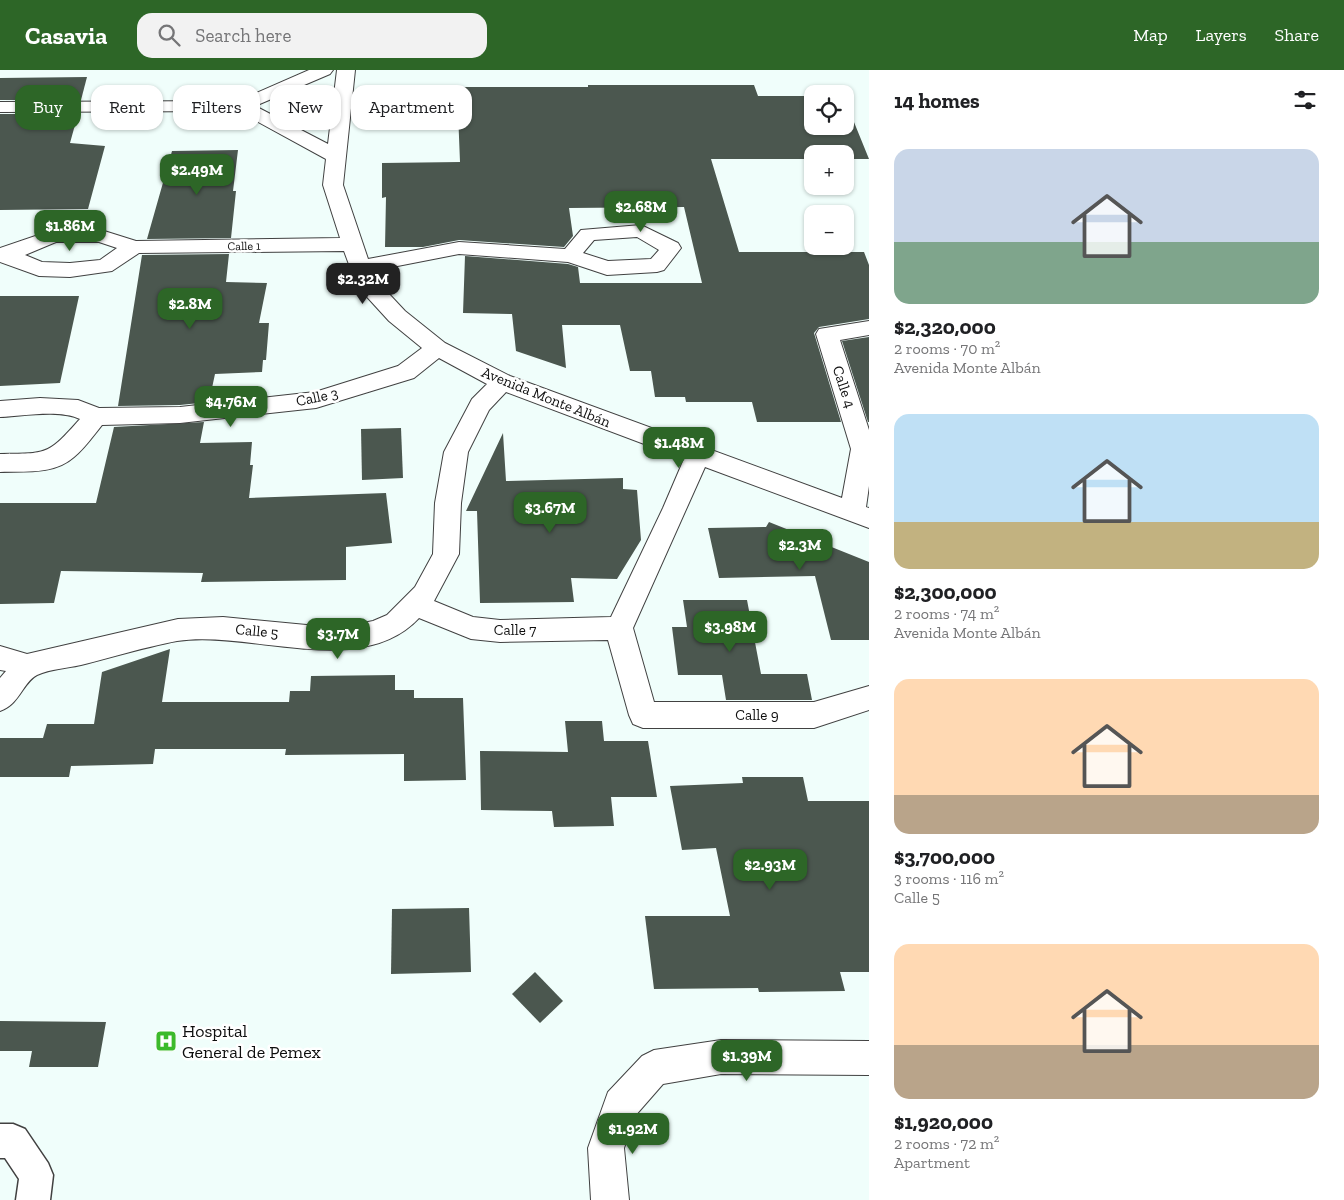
<!DOCTYPE html>
<html lang="en">
<head>
<meta charset="utf-8">
<style>
	:root { --surface:#fff; --page:#f2f2f2; --text:#202124; --muted:#757577; --accent:#2d6627 }
	body { margin:0; font-family:"Zilla Slab",serif; background:var(--page); color:var(--text); height:100vh; display:flex; flex-direction:column; font-size:19px; white-space:nowrap }
	* { box-sizing:border-box; margin:0 }
	p { font-size:16px; color:var(--muted) }
	.icon { flex:none; width:28px; height:28px; fill:none; stroke:currentColor; stroke-width:2; stroke-linecap:round; stroke-linejoin:round }
	.map { position:relative; flex:1; overflow:hidden }
	.panel { display:flex; flex-direction:column; background:var(--surface); width:475px }
	.panel>* { flex:none }
	.hud { position:absolute; left:15px; top:15px; width:475px; height:45px; display:flex; gap:10px }
	.buttons { position:absolute; left:804px; top:15px; display:grid; gap:10px }
	.buttons a { display:grid; place-items:center; width:50px; height:50px; border-radius:10px; background:var(--surface); box-shadow:0 1px 4px #0004; font-size:25px }
	.price { position:absolute; translate:-50% -42px; padding:0 11px; border-radius:10px; background:var(--accent); color:#fff; font-size:16px; line-height:32px; filter:drop-shadow(0 1px 2px #0008) }
	.price::after { content:''; position:absolute; left:50%; top:30px; width:15px; height:11px; margin-left:-8px; background:inherit; clip-path:polygon(0 0,100% 0,50% 100%) }
	.price.current { background:#222; color:#fff }
	ul { padding:0; list-style:none }
	li { display:grid; align-content:center; gap:10px; height:265px; padding:0 25px }
	li span { display:grid; place-items:center; height:155px; border-radius:15px; color:#555 }
	li>.icon { margin-inline-start:auto }
	span .icon { width:90px; height:90px; fill:#fffc; stroke-width:1 }
	li b { font-size:21px }
	h2 { display:flex; justify-content:space-between; align-items:center; height:60px; padding:0 25px; font-size:21px }
	.chip { padding:0 18px; border-radius:15px; background:var(--surface); box-shadow:0 1px 4px #0004; font-size:18px; line-height:45px }
	.chip.current { background:var(--accent); color:#fff }
	header { display:flex; align-items:center; gap:30px; box-sizing:border-box; height:70px; padding:0 25px; background:var(--accent); color:#fff }
	header strong { font-size:24px }
	nav { display:flex; gap:28px; margin-inline-start:auto; font-size:18px }
	.search { width:350px; height:45px; background:var(--page); display:flex; align-items:center; gap:12px; box-sizing:border-box; padding:0 18px; border-radius:15px; color:var(--muted); font-size:19px }
	main { display:flex; flex:1; min-height:0 }
	.map>svg:first-child { display:block }
	.building { fill:#4b574f }
	.lines { fill:none; stroke-linecap:round; stroke-linejoin:round }
	.lane-casing { stroke:#414141; stroke-width:3 }
	.street-casing { stroke:#414141; stroke-width:2 }
	.lane { fill:#fff; fill-rule:evenodd }
	.street { fill:#fff; fill-rule:evenodd }
	.labels { text-anchor:middle; stroke-width:5; stroke-linejoin:round; paint-order:stroke }
	.far-street-label { font-size:12px; fill:#0e0e0e; stroke:#fff }
	.street-label { font-size:15px; fill:#0e0e0e; stroke:#fff }
	.near-poi-label { font-size:18px; fill:#0e0e0e; stroke:#fff; text-anchor:start }
</style>
</head>
<body>
<header>
<strong>Casavia</strong>
<div class="search"><svg class="icon" aria-label="search" viewBox="0 0 24 24"><circle cx="10" cy="10" r="6"/><path d="M15 15l6 6"/></svg>Search here</div>
<nav><a>Map</a><a>Layers</a><a>Share</a></nav>
</header>
<main>
<div class="map">
<svg width="869" height="1130" viewBox="0 0 869 1130">
	<rect width="100%" height="100%" fill="#f0fefb"/>
	<g class="building">
		<path d="M87,7L81,30H0V8Z"/>
		<path d="M588,15H754L758,26H812V56H845V30L869,89H845V84H812V89H711L739,182H864L869,195V249L819,257L814,263L841,352H757L752,332H686L685,327H655L651,301H630L620,255H562L566,298L516,281L512,244L463,243L465,186L568,194L578,197L580,213H702L684,137L569,138L573,166L564,177L459,170L423,177H385L386,127L382,128V93L460,92L457,17H588Z"/>
		<path d="M0,44H78L70,73L105,76L88,139L0,140Z"/>
		<path d="M238,80L233,121H236L231,168L147,169L172,81Z"/>
		<path d="M229,184L226,212L267,213L259,253H269L266,290H263L262,302L215,304L209,332L180,335L118,336L142,185Z"/>
		<path d="M0,226H79L60,313L0,316Z"/>
		<path d="M869,267V352H868L842,271Z"/>
		<path d="M204,352L200,373L252,372L250,395H253L249,428L386,423L392,473L346,477V510L201,512L203,503L61,501L54,533L0,534V433H96L114,357Z"/>
		<path d="M401,358L403,408L362,410L361,359Z"/>
		<path d="M503,363L506,411L623,408V419L637,420L641,470L617,509L571,508L574,532L480,533L477,441H466Z"/>
		<path d="M769,452L869,492V570H831L815,506L719,508L708,458L766,457Z"/>
		<path d="M683,530H747L761,604H807L812,630H726L722,605H678L672,557H687Z"/>
		<path d="M170,579L162,632H289L290,621H310L311,606L395,605V620H414V628H463L466,710L404,711V684L285,685L286,679H155L153,694L71,696L69,707H0V668H43L47,654H94L102,602Z"/>
		<path d="M565,651H602L604,671H648L657,727H611L614,756L554,757L552,741L481,740L480,681L568,682Z"/>
		<path d="M742,707H803L808,731H869V902H840L845,921L759,922L758,918L654,919L645,846H730L716,778L682,780L670,716L743,713Z"/>
		<path d="M469,838L471,902L391,904L392,839Z"/>
		<path d="M535,902L563,931L540,953L512,924Z"/>
		<path d="M0,951L106,952L98,997H29L32,981H0Z"/>
	</g>
	<g class="lines">
		<g class="lane-casing">
			<path id="lane" d="M0,1054H13L25,1059L48,1093L53,1105L50,1130H16L19,1109L5,1088H0Z"/>
		</g>
		<g class="street-casing">
			<g id="street">
				<path d="M309,0H333L330,4L255,36L328,74L337,0H355L343,115L368,189L459,172L565,179L581,160L641,155L678,173L681,178L664,200L657,202L607,205L568,192L459,184L372,201L375,209L405,241L445,273L510,306L842,428L851,379L816,264L819,259L869,251V265L840,270L869,360V416L866,437L869,438V458L705,397L633,558L654,632H814L869,616V640L814,658H643L633,654L629,645L608,570L500,572L471,569L419,548C361,610 252,560 177,571C145,577 113,587 81,595C68,598 50,599 37,605C23,612 20,634 0,641V608L6,601L0,600V576L27,584L178,549L223,547L338,558L373,551L387,545L415,517L433,484L435,433L444,382L472,329L487,314L439,288L414,308L316,338L180,353L102,355C93,366 85,378 74,387C54,405 24,401 0,402V384C48,383 47,386 80,349C60,339 22,346 0,347V331L40,328L78,330L99,338L180,337L315,322L398,296L422,278L389,251L357,216L344,181L139,183L112,201L70,207L39,206L0,192V178L53,160H101L136,171L340,168L323,115L326,89L238,41L0,42V32L238,31ZM637,167L659,180L651,189L608,191L583,183L594,170ZM56,172H99L117,178L100,190L70,193L42,192L25,185ZM506,322L684,389L663,438L611,547L500,550L473,547L434,531L459,484L461,433L468,382L489,340Z"/>
				<path d="M721,970L869,971V1005L721,1004L663,1014L635,1046L624,1078L629,1130H591L588,1078L608,1022L642,986L654,980Z"/>
			</g>
		</g>
		<use href="#lane" class="lane"/>
		<use href="#street" class="street"/>
	</g>
	<defs>
		<g id="hospital-square" transform="scale(1.125)"><rect x="-9" y="-9" width="18" height="18" rx="4" fill="#3cba2b" stroke="#fff"/><path d="M-5-5h3v3.5h4V-5h3V5h-3V1.5h-4V5h-3Z" fill="#fff"/></g>
	</defs>
	<g fill-rule="evenodd">
		<use href="#hospital-square" x="166" y="971"/>
	</g>
	<g class="labels">
		<g class="far-street-label">
			<text transform="translate(244 176) rotate(-1)" y="4">Calle 1</text>
		</g>
		<g class="street-label">
			<text transform="translate(844 317) rotate(72)" y="5">Calle 4</text>
			<text transform="translate(317 327) rotate(-12)" y="5">Calle 3</text>
			<text transform="translate(546 327) rotate(22)" y="5">Avenida Monte Albán</text>
			<text x="515" y="565">Calle 7</text>
			<text transform="translate(257 561) rotate(5)" y="5">Calle 5</text>
			<text x="757" y="650">Calle 9</text>
		</g>
		<g class="near-poi-label">
			<text x="182" y="967">Hospital<tspan x="182" dy="21">General de Pemex</tspan></text>
		</g>
	</g>
</svg>
<div class="buttons">
<a><svg class="icon" aria-label="locate" viewBox="0 0 24 24"><circle cx="12" cy="12" r="6"/><path d="M12 2v4M12 18v4M2 12h4M18 12h4"/></svg></a>
<a>+</a>
<a>−</a>
</div>
<b class="price" style="left:197px;top:126px">$2.49M</b>
<b class="price" style="left:641px;top:163px">$2.68M</b>
<b class="price" style="left:70px;top:182px">$1.86M</b>
<b class="price current" style="left:363px;top:235px">$2.32M</b>
<b class="price" style="left:190px;top:260px">$2.8M</b>
<b class="price" style="left:231px;top:358px">$4.76M</b>
<b class="price" style="left:679px;top:399px">$1.48M</b>
<b class="price" style="left:550px;top:464px">$3.67M</b>
<b class="price" style="left:800px;top:501px">$2.3M</b>
<b class="price" style="left:730px;top:583px">$3.98M</b>
<b class="price" style="left:338px;top:590px">$3.7M</b>
<b class="price" style="left:770px;top:821px">$2.93M</b>
<b class="price" style="left:747px;top:1012px">$1.39M</b>
<b class="price" style="left:633px;top:1085px">$1.92M</b>
<div class="hud">
<a class="chip current">Buy</a>
<a class="chip">Rent</a>
<a class="chip">Filters</a>
<a class="chip">New</a>
<a class="chip">Apartment</a>
</div>
</div>
<section class="panel">
<h2>14 homes<svg class="icon" aria-label="filters" viewBox="0 0 24 24"><path d="M4 7h16M4 17h16"/><circle cx="9" cy="7" r="2"/><circle cx="15" cy="17" r="2"/></svg></h2>
<ul>
<li><span style="background:linear-gradient(#c9d6e8 60%,#7fa58c 0)"><svg class="icon" aria-label="home" viewBox="0 0 24 24"><path d="M3 11l9-7 9 7M6 9v11h12V9"/></svg></span><div><b>$2,320,000</b><p>2 rooms · 70 m²</p><p>Avenida Monte Albán</p></div></li>
<li><span style="background:linear-gradient(#bfe0f5 70%,#c2b280 0)"><svg class="icon" aria-label="home" viewBox="0 0 24 24"><path d="M3 11l9-7 9 7M6 9v11h12V9"/></svg></span><div><b>$2,300,000</b><p>2 rooms · 74 m²</p><p>Avenida Monte Albán</p></div></li>
<li><span style="background:linear-gradient(#ffd9b3 75%,#b9a48a 0)"><svg class="icon" aria-label="home" viewBox="0 0 24 24"><path d="M3 11l9-7 9 7M6 9v11h12V9"/></svg></span><div><b>$3,700,000</b><p>3 rooms · 116 m²</p><p>Calle 5</p></div></li>
<li><span style="background:linear-gradient(#ffd9b3 65%,#b9a48a 0)"><svg class="icon" aria-label="home" viewBox="0 0 24 24"><path d="M3 11l9-7 9 7M6 9v11h12V9"/></svg></span><div><b>$1,920,000</b><p>2 rooms · 72 m²</p><p>Apartment</p></div></li>
</ul>
</section>
</main>
</body>
</html>
